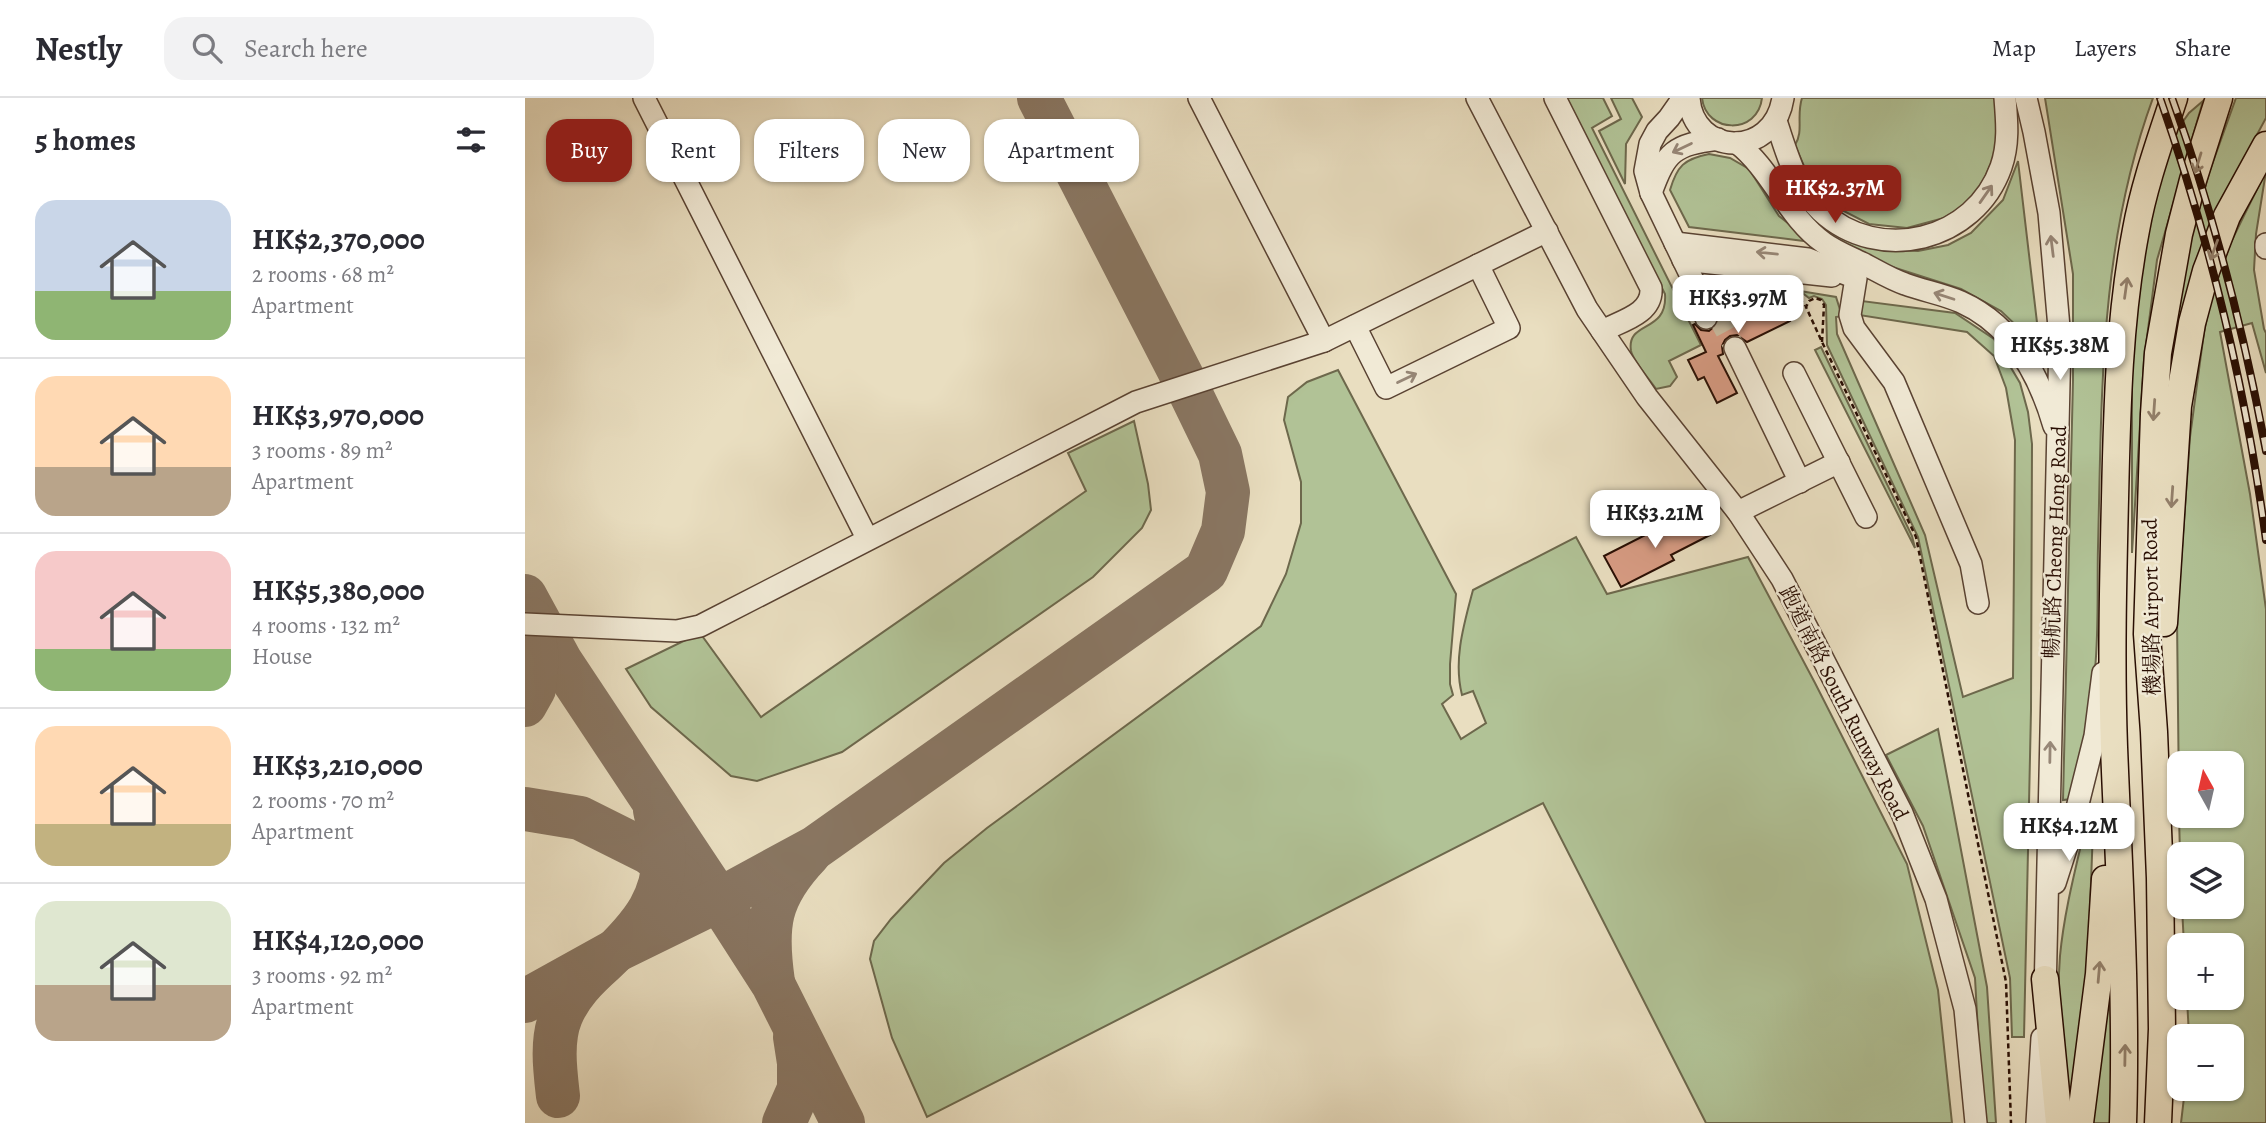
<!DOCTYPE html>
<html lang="en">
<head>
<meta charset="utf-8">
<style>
	:root { --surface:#fff; --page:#f2f2f3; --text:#2b2b33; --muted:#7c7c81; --line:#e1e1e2; --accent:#8f2418 }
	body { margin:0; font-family:Alegreya,"Noto Serif TC",serif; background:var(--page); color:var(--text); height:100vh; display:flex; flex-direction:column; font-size:26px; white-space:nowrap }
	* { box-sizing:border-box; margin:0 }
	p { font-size:23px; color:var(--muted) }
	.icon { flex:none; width:38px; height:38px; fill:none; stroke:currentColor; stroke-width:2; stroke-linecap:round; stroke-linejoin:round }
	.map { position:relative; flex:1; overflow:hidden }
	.side { display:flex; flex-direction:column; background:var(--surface); width:525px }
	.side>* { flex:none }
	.top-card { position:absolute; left:21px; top:21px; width:665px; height:63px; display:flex; gap:14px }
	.needle { width:46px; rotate:352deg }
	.buttons { position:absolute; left:1642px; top:653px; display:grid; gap:14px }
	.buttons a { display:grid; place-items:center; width:77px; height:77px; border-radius:14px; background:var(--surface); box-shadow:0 2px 5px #0004; font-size:35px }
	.price { position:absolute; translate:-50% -60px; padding:0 16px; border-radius:14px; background:#fff; color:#222; font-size:23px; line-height:46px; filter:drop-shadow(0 2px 4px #0008) }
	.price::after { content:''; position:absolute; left:50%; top:42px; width:21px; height:16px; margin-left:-10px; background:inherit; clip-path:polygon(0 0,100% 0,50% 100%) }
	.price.active { background:var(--accent); color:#fff }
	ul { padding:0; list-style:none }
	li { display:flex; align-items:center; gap:21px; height:175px; padding:0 35px }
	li+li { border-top:2px solid var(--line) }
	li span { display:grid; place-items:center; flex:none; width:196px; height:140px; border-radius:21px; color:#555 }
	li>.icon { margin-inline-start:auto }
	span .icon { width:84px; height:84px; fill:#fffc; stroke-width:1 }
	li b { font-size:30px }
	h2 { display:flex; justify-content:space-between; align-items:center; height:84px; padding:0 35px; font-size:30px }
	.pill { padding:0 24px; border-radius:21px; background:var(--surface); box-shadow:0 2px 5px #0004; font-size:24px; line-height:63px }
	.pill.active { background:var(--accent); color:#fff }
	header { display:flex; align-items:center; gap:42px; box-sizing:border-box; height:98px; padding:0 35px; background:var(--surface); border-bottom:2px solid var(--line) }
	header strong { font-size:33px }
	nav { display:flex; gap:38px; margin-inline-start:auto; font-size:24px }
	.search { width:490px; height:63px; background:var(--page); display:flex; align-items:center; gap:18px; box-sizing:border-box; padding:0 24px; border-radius:21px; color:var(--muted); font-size:26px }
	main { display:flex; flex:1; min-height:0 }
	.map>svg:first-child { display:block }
	.green { fill:#b1c296; stroke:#6d684c; stroke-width:2 }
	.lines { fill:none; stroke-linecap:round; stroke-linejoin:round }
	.taxiway { stroke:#897662; stroke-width:44 }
	.building { fill:#d89c84; stroke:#290e03; stroke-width:2 }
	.minor-tunnel { stroke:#ccbfa4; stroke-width:21; stroke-dasharray:21 10; stroke-linecap:butt }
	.minor-casing { stroke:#594232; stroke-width:24 }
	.major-casing { stroke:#290e03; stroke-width:29 }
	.path { stroke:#290e03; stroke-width:2.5; stroke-dasharray:5 3.5; stroke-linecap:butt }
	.minor { stroke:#f1ead6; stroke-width:21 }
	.major { stroke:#e9dec0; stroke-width:26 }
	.rail-casing { stroke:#290e03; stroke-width:8 }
	.rail { stroke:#f1ead6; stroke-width:5; stroke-dasharray:16; stroke-linecap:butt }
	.oneway { stroke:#978777 }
	.oneway2 { stroke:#93806b }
	.labels { text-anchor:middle; stroke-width:5; stroke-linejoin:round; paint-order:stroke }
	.street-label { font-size:21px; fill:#290e03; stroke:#f1ead6 }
</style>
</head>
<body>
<header>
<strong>Nestly</strong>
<div class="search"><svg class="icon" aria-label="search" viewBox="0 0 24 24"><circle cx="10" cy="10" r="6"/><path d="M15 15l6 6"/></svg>Search here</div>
<nav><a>Map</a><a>Layers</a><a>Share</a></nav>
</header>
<main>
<section class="side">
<h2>5 homes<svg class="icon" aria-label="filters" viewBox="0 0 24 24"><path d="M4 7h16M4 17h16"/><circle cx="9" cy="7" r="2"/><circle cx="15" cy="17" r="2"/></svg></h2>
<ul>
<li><span style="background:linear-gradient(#c9d6e8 65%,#8fb573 0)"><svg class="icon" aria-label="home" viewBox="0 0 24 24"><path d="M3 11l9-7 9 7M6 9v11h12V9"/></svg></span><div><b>HK$2,370,000</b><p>2 rooms · 68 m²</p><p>Apartment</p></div></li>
<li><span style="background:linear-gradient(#ffd9b3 65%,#b9a48a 0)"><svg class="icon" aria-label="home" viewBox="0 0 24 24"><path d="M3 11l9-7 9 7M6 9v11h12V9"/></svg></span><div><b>HK$3,970,000</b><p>3 rooms · 89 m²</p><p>Apartment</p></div></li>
<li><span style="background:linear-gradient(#f6c9c9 70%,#8fb573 0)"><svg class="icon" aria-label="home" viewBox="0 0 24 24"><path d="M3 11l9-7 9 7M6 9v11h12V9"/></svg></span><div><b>HK$5,380,000</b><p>4 rooms · 132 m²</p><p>House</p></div></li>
<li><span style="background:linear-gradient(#ffd9b3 70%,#c2b280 0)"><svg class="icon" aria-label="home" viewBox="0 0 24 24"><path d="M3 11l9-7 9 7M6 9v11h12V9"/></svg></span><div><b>HK$3,210,000</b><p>2 rooms · 70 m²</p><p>Apartment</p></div></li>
<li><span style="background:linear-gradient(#dfe7d0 60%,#b9a48a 0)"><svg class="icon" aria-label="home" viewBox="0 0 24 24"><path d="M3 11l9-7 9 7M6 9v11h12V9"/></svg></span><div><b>HK$4,120,000</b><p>3 rooms · 92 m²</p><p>Apartment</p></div></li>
</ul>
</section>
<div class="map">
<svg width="1741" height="1025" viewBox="0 0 1741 1025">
	<rect width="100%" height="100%" fill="#e9dec0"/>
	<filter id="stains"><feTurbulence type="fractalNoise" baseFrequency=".00286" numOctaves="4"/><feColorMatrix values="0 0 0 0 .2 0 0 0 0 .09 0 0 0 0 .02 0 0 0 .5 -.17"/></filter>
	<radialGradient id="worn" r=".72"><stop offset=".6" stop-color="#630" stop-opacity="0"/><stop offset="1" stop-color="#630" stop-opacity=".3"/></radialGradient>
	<g class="green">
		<path d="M1041,0H1078L1087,18L1067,30L1176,247L1144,263L1152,279L1145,288L1131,291C1125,282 1108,263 1106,253C1101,222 1143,236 1140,196Z"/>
		<path d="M1086,0H1107L1117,19L1101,46L1100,86L1074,33L1096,21Z"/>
		<path d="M1177,0H1237C1233,37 1181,36 1177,0Z"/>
		<path d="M1277,0H1471L1473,25L1471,54L1458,84L1445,103L1419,120L1382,130L1344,126L1307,107L1284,80L1270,47C1279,33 1271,19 1277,0Z"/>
		<path d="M1520,0H1628C1574,147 1577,295 1573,449C1572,490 1574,531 1570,571C1565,616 1556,658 1546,701L1538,702L1548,282V176Z"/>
		<path d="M1711,0H1741V20L1694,107L1655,218L1641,281L1658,171L1684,75Z"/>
		<path d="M1678,3L1632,162L1619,262L1607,455V265L1611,178L1638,52L1664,15Z"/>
		<path d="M1184,56L1205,60L1224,71L1254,118L1287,144L1164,129L1145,92C1152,68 1159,61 1184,56Z"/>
		<path d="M1493,63L1513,233L1499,235L1476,213L1436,191L1358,166L1331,153L1298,132L1275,105L1362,152L1393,153L1423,147L1446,135L1478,102Z"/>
		<path d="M1741,73L1731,136L1729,172L1739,231L1741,235V275L1727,225L1695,234L1725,396L1741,511V1025H1656L1660,991L1706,990V938H1664L1662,900H1706V847H1659L1657,809L1706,808V756H1655L1654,718H1706V665H1654V701L1652,520L1665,339L1679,234L1687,196L1706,144Z"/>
		<path d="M1275,193L1311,199L1317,218L1311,219L1312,236L1400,437L1438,599L1488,580L1490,342L1481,290L1469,258L1442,234L1334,217L1337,203L1430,215L1469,241L1495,285L1503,314L1507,346L1506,612L1499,939H1487L1485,880L1393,439L1302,247L1301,207L1297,201L1289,198L1284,200Z"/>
		<path d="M1296,249L1387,438L1390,450L1290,252Z"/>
		<path d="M813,272L931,496L925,566V586L928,597L917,606L936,641L961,625L948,593L937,597C928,562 939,526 948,492L1051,439L1082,496L1223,459L1290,585L1382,766L1413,892L1427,1025H1181L1018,705L402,1019L367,940L345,861L349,843L366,821L419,765L462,730L736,528L761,476L776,425V384L759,322L763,299L782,284Z"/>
		<path d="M609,323L623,386L626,412L617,430L568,479L317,654L232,683L206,678L126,609L101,571L175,535L236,619L561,393L543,355Z"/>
		<path d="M1413,631L1462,889L1471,1025H1458L1450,880L1398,728L1361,657Z"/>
		<path d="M1564,726L1568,731L1563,864L1546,1004L1539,1005C1537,957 1531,907 1535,858C1539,815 1550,773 1560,730Z"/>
		<path d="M1585,814L1587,1025H1562Z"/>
	</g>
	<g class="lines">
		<g class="taxiway">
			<path d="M0,498L36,564L194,802L248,886L318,1025"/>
			<path d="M0,607L9,591L12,559L6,521"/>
			<path d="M0,711L55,720L123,754L155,778"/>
			<path d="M248,884C240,828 243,799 284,756"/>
			<path d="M0,903L90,853L188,805L291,749L681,473L698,433L703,394L695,356L662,288L514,0"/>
			<path d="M33,998C30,972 26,942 36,918C45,896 61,880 79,864C116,829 144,798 138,744C136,733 132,723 130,712"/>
			<path d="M259,1025L274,991V965L270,939"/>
		</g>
	</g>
	<g class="building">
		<path d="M1246,188L1251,197L1259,192L1269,210L1261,214L1265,223L1222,244L1212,237L1205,238L1200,242L1197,248L1198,256L1193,258L1212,295L1192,305L1179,279L1173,282L1163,262L1181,254L1168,227L1170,226L1176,232L1184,233L1193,225V214Z"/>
		<path d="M1174,415L1185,437L1146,457L1149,462L1096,489L1079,458L1132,431L1135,435Z"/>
	</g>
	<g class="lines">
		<path class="minor-tunnel" d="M1191,215L1210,250"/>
		<g class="minor-casing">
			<g id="minor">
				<path d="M119,0L342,440"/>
				<path d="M674,0L799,243"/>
				<path d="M952,0L1062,211L1122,299L1213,414L1257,481L1377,715L1411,801L1440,911L1451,1025"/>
				<path d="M1030,0L1126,190C1128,216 1096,223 1077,233"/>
				<path d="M1158,0L1144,20L1132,33L1125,46L1120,73L1126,95L1177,201L1181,220"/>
				<path d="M1164,0C1168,58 1248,62 1258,0"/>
				<path d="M1501,0L1509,34L1524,115L1535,241L1520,897"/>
				<path d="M1251,23C1262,55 1270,89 1296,113C1354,167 1450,143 1476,69C1484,46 1482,24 1480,0"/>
				<path d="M1212,45C1247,72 1262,119 1299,145C1310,153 1325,159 1337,165C1351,172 1365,181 1380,186C1399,193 1418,196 1436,204C1487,227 1514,276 1529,328"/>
				<path d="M1126,95C1141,53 1149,47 1193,41"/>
				<path d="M1150,145L1283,161L1331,180L1325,217L1329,230L1369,284L1446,466L1453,505"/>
				<path d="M1741,146V150"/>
				<path d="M1158,162L1307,178"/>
				<path d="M830,228L861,290L984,230L953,167"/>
				<path d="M1210,250L1275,384"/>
				<path d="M1269,275L1341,419"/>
				<path d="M1213,414L1314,364"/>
				<path d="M0,526L152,533L175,528L611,304L799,243L1022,133"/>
				<path d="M1530,785L1545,738L1570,638L1578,575"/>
				<path d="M1512,1025L1517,940"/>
			</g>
		</g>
		<g class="major-casing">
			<g id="major">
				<path d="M1639,525L1653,308L1667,225L1681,173L1702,118L1741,47"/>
				<path d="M1520,881L1534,1025"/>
				<path d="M1555,1025L1574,876L1580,781"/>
				<path d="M1598,1025C1602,899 1594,775 1589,649C1586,567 1588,484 1590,401C1592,310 1594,221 1611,132C1619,87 1635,43 1649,0"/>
				<path d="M1633,1025L1637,931L1635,780L1629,634L1622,536L1629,316L1633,255L1654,136L1668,82L1694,0"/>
			</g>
		</g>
		<g class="path">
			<path d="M1270,193L1280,208"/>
			<path d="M1297,244L1299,207L1296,202L1290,200L1284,203L1281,209L1297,244L1391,439L1481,884L1486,1025"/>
		</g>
		<use href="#minor" class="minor"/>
		<use href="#major" class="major"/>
		<g class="rail-casing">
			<g id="rail">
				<path d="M1635,0C1685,143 1721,292 1741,442"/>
				<path d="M1647,0C1688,114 1719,234 1741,353"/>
			</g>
		</g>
		<use href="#rail" class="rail"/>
	</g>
	<defs><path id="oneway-shaft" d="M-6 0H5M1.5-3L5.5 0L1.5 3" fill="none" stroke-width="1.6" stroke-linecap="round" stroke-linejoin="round" transform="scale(1.75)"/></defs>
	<g class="oneway">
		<use href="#oneway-shaft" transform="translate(1157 50) rotate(154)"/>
		<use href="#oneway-shaft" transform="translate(1461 96) rotate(-55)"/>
		<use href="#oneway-shaft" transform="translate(1527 148) rotate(-97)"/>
		<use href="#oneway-shaft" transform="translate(1242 155) rotate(-174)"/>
		<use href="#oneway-shaft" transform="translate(1419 198) rotate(-162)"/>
		<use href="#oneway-shaft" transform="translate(882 280) rotate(-26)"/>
		<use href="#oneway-shaft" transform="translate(1525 654) rotate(-89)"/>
	</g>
	<g class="oneway2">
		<use href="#oneway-shaft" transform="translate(1673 65) rotate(107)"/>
		<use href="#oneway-shaft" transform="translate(1689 152) rotate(110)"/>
		<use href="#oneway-shaft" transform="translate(1601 190) rotate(-82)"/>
		<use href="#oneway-shaft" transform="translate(1629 312) rotate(94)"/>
		<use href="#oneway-shaft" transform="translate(1647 399) rotate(94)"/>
		<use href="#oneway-shaft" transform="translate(1574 874) rotate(-85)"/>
		<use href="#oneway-shaft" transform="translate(1600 957) rotate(-89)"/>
	</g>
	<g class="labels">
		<g class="street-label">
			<text transform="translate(1530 444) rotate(-88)" y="7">暢航路 Cheong Hong Road</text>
			<text transform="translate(1626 509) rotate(-91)" y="7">機場路 Airport Road</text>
			<text transform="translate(1319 605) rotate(63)" y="7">跑道南路 South Runway Road</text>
		</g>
	</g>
	<rect width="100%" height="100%" filter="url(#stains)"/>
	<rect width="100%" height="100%" fill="url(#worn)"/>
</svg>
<div class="buttons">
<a><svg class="needle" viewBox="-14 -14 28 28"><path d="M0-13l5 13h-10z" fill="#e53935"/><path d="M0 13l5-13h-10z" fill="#7c7c81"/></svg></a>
<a><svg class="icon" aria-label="layers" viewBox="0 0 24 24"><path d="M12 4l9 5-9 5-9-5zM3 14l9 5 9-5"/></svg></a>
<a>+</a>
<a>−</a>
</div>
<b class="price active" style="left:1310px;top:127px">HK$2.37M</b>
<b class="price" style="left:1213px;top:237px">HK$3.97M</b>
<b class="price" style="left:1535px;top:284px">HK$5.38M</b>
<b class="price" style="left:1130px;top:452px">HK$3.21M</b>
<b class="price" style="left:1544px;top:765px">HK$4.12M</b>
<div class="top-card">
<a class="pill active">Buy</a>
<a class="pill">Rent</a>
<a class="pill">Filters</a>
<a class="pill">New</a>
<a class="pill">Apartment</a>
</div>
</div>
</main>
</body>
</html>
